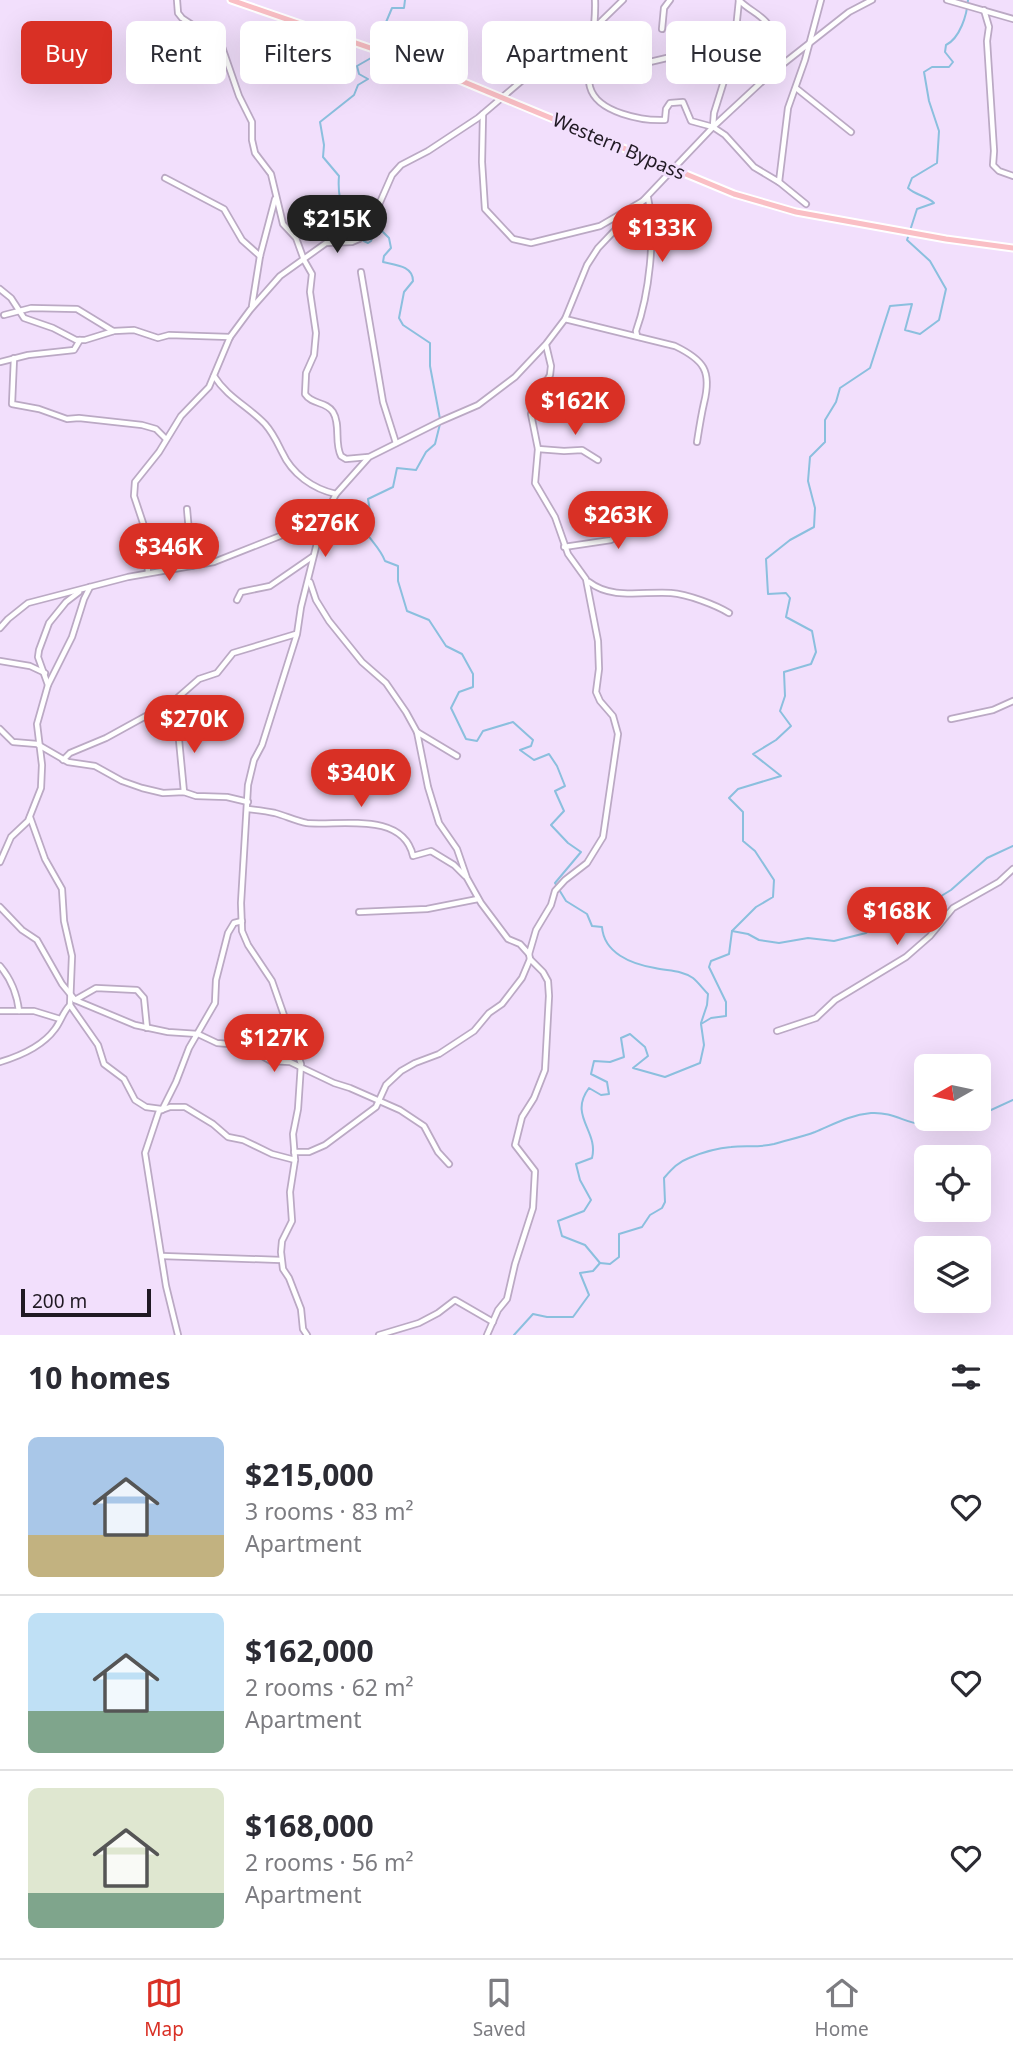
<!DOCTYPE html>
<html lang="en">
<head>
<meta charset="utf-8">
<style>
	:root { --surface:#fff; --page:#f7f7f7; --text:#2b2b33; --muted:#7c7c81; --line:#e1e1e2; --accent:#d93025 }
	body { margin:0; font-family:"Noto Sans",sans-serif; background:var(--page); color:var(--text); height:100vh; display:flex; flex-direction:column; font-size:26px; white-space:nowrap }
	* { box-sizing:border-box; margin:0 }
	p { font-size:23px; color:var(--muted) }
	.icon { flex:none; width:38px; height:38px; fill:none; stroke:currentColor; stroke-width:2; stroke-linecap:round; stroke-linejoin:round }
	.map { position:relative; height:1335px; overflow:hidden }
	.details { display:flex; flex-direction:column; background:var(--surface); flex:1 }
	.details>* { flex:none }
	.top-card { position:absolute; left:21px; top:21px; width:971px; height:63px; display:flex; gap:14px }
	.needle { width:46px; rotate:261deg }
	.buttons { position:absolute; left:914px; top:1054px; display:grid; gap:14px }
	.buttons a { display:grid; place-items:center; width:77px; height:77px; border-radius:10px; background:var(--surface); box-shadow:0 7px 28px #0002; font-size:35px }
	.scale { position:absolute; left:21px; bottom:18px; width:130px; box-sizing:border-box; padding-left:7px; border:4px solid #201923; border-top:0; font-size:19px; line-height:24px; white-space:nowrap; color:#201923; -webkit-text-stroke:5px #f2dffc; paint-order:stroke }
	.price { position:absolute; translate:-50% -60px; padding:0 16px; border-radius:24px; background:var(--accent); color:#fff; font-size:23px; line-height:46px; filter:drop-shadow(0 2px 4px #0008) }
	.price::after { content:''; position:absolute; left:50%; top:42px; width:21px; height:16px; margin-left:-10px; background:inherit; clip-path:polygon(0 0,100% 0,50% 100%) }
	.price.selected { background:#222; color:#fff }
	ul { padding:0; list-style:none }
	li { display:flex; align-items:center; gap:21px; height:175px; padding:0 28px }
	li+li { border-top:2px solid var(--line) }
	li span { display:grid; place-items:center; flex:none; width:196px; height:140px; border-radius:10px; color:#555 }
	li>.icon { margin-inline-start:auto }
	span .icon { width:84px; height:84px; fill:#fffc; stroke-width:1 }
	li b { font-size:30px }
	h2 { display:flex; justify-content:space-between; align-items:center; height:84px; padding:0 28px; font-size:30px }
	.pill { padding:0 24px; border-radius:10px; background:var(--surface); box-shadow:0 7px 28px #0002; font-size:24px; line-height:63px }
	.pill.selected { background:var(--accent); color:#fff }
	.menu { display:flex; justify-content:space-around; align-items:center; height:98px; border-top:2px solid var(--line); background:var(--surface); font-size:19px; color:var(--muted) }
	.menu a { display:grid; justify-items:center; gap:4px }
	.menu .selected { color:var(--accent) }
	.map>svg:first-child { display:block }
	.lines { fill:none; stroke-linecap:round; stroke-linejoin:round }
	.stream { stroke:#8bbfde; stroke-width:2 }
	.minor-casing { stroke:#bba9c4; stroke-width:8 }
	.major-casing { stroke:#fff; stroke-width:9 }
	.minor { stroke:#fff; stroke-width:4.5 }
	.major { stroke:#fabfc5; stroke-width:5 }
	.labels { text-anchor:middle; stroke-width:6; stroke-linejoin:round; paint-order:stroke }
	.street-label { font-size:19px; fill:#201923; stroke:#f2dffc }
</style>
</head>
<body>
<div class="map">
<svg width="1013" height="1335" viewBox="0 0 1013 1335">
	<rect width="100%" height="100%" fill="#f2dffc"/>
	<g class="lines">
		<g class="stream">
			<path d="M381,50L387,44L384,27L392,8H404L405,0"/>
			<path d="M378,54L357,66L359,74L368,79L358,85L354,95L320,122L324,145L323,157L339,176C337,198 345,234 368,243L371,241L374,231L379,228L389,238L391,248L384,256L383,262C396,265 413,266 413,281L404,292L399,318L403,325L430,343V366L440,419"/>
			<path d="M440,424L435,444L426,452L416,470L397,468L393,487L368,499L370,511L360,520C365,537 379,545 385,561L398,566V581L407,611L429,620L446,646L462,654L473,674V687L459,692L451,708L466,739L477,741L483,731L513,722L533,740L531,746L520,750L534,760L549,754L557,766L565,786L555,791L564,811L551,825L568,843L581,852L555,883L566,901L587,914L592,926L602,927C604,953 631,964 655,968C667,971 682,970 693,978C698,982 703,989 708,994L707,1005L701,1023"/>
			<path d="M732,931L748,934L759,940L779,943L808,938L834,941L866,933L893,911L906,907H920L933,901L951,890L987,858L1013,846"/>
			<path d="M978,1116L1013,1100"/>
			<path d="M967,1118H968"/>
			<path d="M600,1263L610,1264L619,1257V1234L642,1227L650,1215L662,1208L665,1202L664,1178C672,1169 678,1162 689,1158C701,1153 718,1148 731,1147C745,1145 759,1148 774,1144C787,1140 802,1137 815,1132C834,1124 850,1115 871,1113C903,1111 914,1136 949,1118"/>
			<path d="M514,1335L533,1314L547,1317H573L589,1295L580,1273L593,1271L600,1263L585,1245L562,1236L558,1221L584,1211L591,1200L580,1180L576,1164L592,1158C599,1131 568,1116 589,1088L601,1095L609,1094L607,1082L591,1074L594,1061L610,1062L624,1057L621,1038L630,1034L645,1047L648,1056L633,1068L665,1077L700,1063L704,1045L701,1024L711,1018L726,1016V1002L709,967L711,961L729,954L732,931L756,907L773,897L774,880L755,851L743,841V812L729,798L738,789L781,776L753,754L776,740L791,726L780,711L785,696L784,672L811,664L816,652L812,631L786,617L790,598L786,593L768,594L766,559L790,540L814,527L815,508L808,481L810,457L825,442V420L836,402L840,388L870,368L890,306L912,304L905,330L920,334L939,320L946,289L930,261L907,240L917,209L934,203C927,196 915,195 908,188L912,178L937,163L939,131L929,101L924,72L932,67H949L953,62L945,52L946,45C960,38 967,15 968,0"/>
		</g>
		<g class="minor-casing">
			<g id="minor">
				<path d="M177,0L178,13L182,18L221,44L239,96L252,122V140L255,153L271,174L283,224L296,238L304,260L312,274L310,292L316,333L314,355L306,373L305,394C312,405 326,401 333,412C341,425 334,443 341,456L346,459L368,457"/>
				<path d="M595,0C596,22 592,44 590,65C590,72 588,81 590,87C597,113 643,121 665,120L666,109L670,103L683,102L691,121L713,127L725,135L754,167L779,182L788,108L805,60L821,0"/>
				<path d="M739,0C748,10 763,15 769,26C776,38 775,51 785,62"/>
				<path d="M947,0L1013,19"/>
				<path d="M984,10L989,27L987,41L994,151L993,165L999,171L1013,176"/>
				<path d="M662,29L664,8L670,0"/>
				<path d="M590,67L637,65L671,57"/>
				<path d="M796,88L851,132"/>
				<path d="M483,114L482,162L485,209L513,239L531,243L600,226L648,198C656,236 649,295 636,331L637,336"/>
				<path d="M713,126L714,113L734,49L739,0"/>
				<path d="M165,178L224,209L242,240L260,256"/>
				<path d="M779,182L806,204"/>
				<path d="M361,272L383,402L396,443"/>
				<path d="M0,289L11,298L24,318L53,328L76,340H85L114,331L134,330L158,338L169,335L230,337"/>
				<path d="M252,306L260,256L275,199"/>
				<path d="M4,315L31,308L77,309L113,331"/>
				<path d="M565,319L675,346C704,360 712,371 704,403C701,416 699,429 697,442"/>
				<path d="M14,358L12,404L39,409L67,419L79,418L142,425L156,429L166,439"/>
				<path d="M0,362L28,355L74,350L80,340"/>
				<path d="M214,376C227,397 249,407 265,424C273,433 277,442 282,452C292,474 313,489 336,494"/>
				<path d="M538,449L564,451L582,450L598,460"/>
				<path d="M187,509L192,566"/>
				<path d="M564,547L611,540L625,528L649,526L653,521"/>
				<path d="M148,573L145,529L134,496L135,482L159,452L181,416L209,387L230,337L250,310L280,276L326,243L352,242L359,239L374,216L392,175L401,165L428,151L478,118L553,54L587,35L623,0"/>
				<path d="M310,582L316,600L329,621L362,662L386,683L406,712L417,732L428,787L439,823L457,849L467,878L481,903L508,939L520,944L529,954L530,959L543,972L548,981L549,996L545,1070L534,1098L522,1117L515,1145L535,1171L533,1208L515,1264L507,1299L498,1310L487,1335"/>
				<path d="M589,582C612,600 644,591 671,593C687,594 716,605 729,613"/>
				<path d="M237,600L241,592L270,586L312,557"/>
				<path d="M0,628L8,619L28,603L128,577L214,562L323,519"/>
				<path d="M0,661L30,666L45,673"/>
				<path d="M48,685L72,637L84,599L90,587"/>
				<path d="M177,719L184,792"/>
				<path d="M951,719L993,710L1013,701"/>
				<path d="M0,729L13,742L37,744L68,762L95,766L122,781L142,788L163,793L184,792L196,796L227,797L248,802"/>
				<path d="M417,732L457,756"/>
				<path d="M63,760L70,753L106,738L175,700L199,679L217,673L233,653L296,634"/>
				<path d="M248,809C257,810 266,811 275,813C286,816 296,821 307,823C339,826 403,811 413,856L431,851L454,865L465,876"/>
				<path d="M30,817L45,859L62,889L64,921L72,956L70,1005L98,1045L104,1064L124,1079L135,1100L146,1107L161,1109"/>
				<path d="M0,862L11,837L28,821L41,788L42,765L37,724L48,685L38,657L39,650L49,623L66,602L79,592"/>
				<path d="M0,907L22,930L37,940L62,984L75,1000L135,1025L168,1032L198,1034L217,1043L229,1044L255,1052L271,1061L290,1062L334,1083L350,1088L400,1110L424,1126L438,1152L449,1164"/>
				<path d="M359,912L427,909L478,899"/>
				<path d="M529,954L536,930L551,905L555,891L565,880L587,863L603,837L618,734L613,716L600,701L596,692L599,669L598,641L586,579L568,554L555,517L535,483L538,449L531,414L534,403L550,375L551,366L546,345"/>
				<path d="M0,966C11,979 17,994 19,1011"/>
				<path d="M75,1000L96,988L137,990L144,998L147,1028"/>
				<path d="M0,1011H34L60,1019"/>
				<path d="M777,1031L816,1018L835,1000L906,957L930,936L953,908L999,882L1013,869"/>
				<path d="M0,1062C20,1056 42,1047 55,1029C61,1021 63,1012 70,1005"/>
				<path d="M162,1110L176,1082L189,1048L215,1003L216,980L228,933L234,923L242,921"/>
				<path d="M294,1152H309L325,1145L376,1107L386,1085L401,1071L415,1063L439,1054L474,1031L489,1013L502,1004L522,978L530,959"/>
				<path d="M162,1256L281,1260"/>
				<path d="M178,1335L166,1286L145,1153L159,1111L170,1107H185L213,1124L228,1137L243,1140L272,1154L295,1160"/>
				<path d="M307,1335L303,1329L301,1309L289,1278L283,1269L281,1252L282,1241L292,1221L290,1192L295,1160L293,1134L298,1109L301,1064L272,981L248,945L242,931L241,903L248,785L254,760L262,745L297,634L301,607L323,519L336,494L369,457L441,421L478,405L515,377L546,344L565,319L587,265L598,248L713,127L769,75L849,12L872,0"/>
				<path d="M379,1335L419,1323L438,1313L455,1300L493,1322"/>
			</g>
		</g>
		<g class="major-casing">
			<path id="major" d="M231,0L440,72L734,194L796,212L946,239L1013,248"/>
		</g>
		<use href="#minor" class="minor"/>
		<use href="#major" class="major"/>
	</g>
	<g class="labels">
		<g class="street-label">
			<text transform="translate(619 146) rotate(23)" y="7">Western Bypass</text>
		</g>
	</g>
</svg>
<div class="buttons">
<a><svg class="needle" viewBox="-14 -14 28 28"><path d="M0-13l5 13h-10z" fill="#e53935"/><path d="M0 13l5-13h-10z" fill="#7c7c81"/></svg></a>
<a><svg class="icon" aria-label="locate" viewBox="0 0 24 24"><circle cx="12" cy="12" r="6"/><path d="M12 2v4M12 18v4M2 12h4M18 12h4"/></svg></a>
<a><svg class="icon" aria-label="layers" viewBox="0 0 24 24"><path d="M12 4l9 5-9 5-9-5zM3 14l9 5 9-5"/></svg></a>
</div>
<div class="scale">200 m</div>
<b class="price selected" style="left:337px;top:255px">$215K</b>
<b class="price" style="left:662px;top:264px">$133K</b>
<b class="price" style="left:575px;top:437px">$162K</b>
<b class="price" style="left:618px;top:551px">$263K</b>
<b class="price" style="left:325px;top:559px">$276K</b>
<b class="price" style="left:169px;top:583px">$346K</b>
<b class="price" style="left:194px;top:755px">$270K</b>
<b class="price" style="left:361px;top:809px">$340K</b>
<b class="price" style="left:897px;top:947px">$168K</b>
<b class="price" style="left:274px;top:1074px">$127K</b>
<div class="top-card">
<a class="pill selected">Buy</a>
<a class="pill">Rent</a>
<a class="pill">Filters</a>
<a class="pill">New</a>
<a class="pill">Apartment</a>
<a class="pill">House</a>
</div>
</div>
<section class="details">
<h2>10 homes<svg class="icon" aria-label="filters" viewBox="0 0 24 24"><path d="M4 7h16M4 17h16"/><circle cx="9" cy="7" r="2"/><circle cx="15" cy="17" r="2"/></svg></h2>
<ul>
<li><span style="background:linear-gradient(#a9c7e8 70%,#c2b280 0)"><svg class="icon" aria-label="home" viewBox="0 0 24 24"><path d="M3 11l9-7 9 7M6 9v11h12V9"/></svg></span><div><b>$215,000</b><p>3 rooms · 83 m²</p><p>Apartment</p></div><svg class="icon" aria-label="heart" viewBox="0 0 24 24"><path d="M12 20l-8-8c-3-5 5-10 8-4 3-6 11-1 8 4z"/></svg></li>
<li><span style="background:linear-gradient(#bfe0f5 70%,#7fa58c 0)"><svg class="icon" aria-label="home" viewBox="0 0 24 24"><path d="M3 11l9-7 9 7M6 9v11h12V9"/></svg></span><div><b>$162,000</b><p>2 rooms · 62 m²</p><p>Apartment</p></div><svg class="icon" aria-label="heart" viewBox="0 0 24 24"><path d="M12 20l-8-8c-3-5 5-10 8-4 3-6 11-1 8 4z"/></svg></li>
<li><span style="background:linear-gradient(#dfe7d0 75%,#7fa58c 0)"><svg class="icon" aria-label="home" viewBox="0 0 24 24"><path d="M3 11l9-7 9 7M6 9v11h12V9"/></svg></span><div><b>$168,000</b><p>2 rooms · 56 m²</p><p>Apartment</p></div><svg class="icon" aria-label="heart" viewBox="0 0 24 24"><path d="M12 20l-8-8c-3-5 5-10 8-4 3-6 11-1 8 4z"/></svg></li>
</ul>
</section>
<nav class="menu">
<a class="selected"><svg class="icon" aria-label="map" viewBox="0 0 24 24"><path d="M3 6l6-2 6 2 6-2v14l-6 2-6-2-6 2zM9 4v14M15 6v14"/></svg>Map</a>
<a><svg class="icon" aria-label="saved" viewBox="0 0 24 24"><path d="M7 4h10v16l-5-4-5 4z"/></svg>Saved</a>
<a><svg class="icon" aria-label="home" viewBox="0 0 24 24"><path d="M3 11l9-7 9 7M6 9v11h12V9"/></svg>Home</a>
</nav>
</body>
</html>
